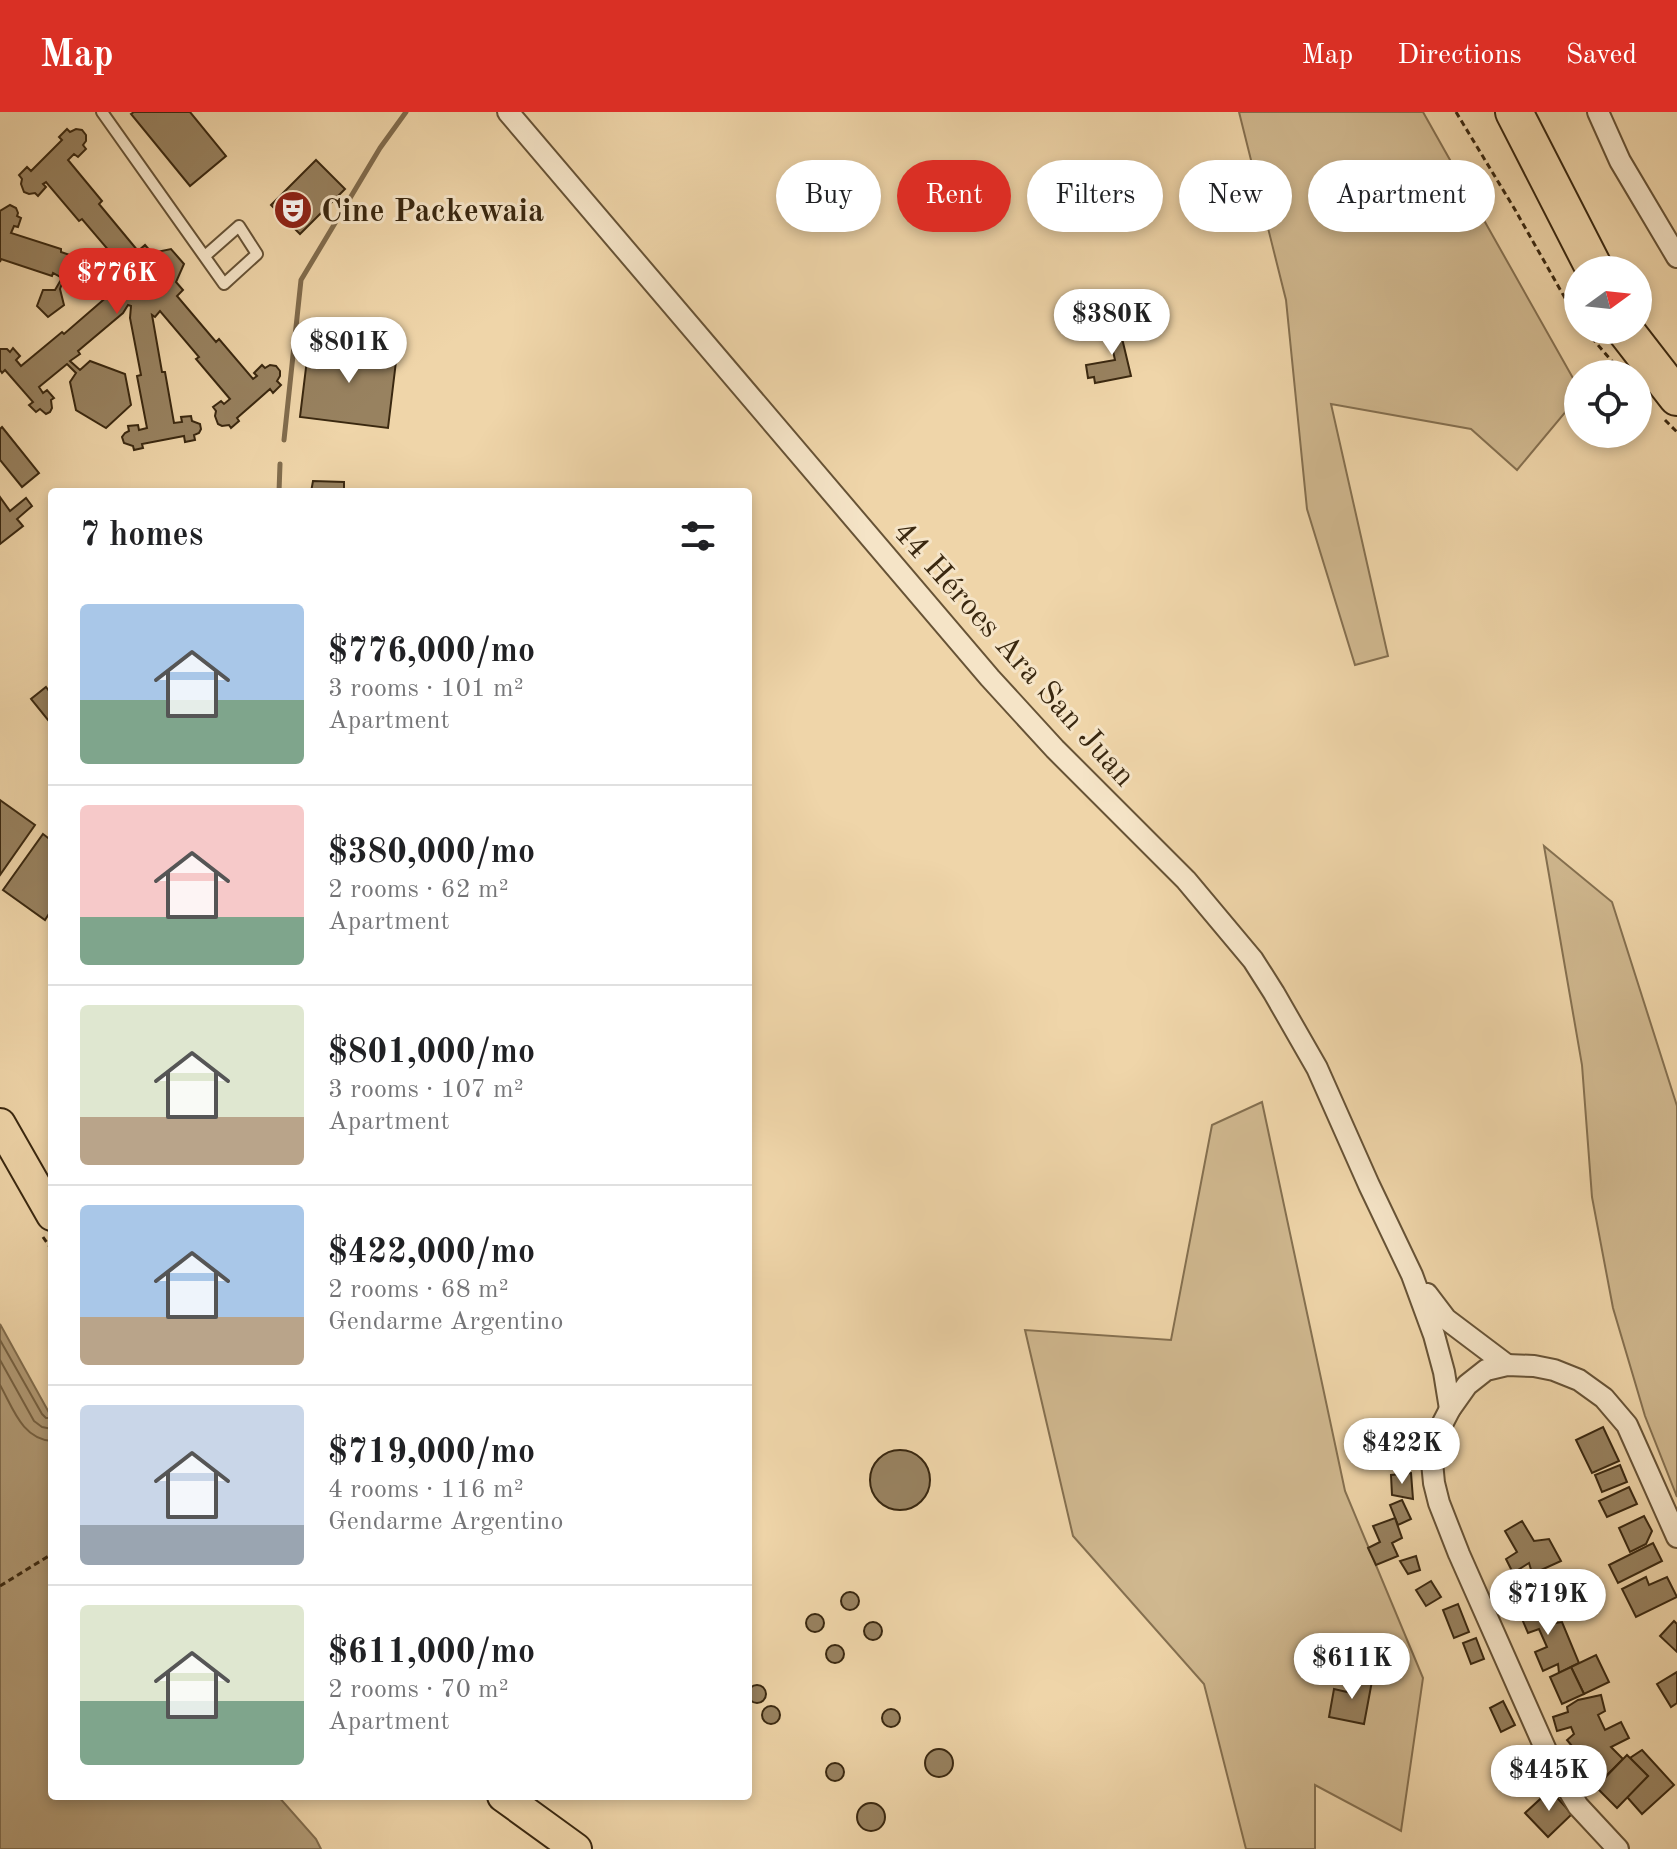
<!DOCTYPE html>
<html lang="en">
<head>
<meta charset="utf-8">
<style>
	:root { --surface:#fff; --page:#f2f2f2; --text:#202124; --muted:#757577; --line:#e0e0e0; --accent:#d93025 }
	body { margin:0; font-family:"Old Standard TT",serif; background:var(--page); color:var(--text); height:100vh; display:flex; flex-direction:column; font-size:30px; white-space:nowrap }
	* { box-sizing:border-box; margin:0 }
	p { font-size:26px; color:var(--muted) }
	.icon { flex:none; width:44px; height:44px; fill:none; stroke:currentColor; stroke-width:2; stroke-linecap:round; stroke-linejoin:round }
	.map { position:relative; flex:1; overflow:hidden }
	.drawer { position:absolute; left:48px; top:376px; width:704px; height:1312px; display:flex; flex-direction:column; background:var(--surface); border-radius:8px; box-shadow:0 4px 12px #0003 }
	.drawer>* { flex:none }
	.hud { position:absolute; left:776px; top:48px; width:760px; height:72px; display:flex; gap:16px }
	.needle { width:52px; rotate:75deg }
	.buttons { position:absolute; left:1564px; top:144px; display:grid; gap:16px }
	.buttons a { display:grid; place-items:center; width:88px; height:88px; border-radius:50%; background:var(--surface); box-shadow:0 4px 12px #0003; font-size:40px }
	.price { position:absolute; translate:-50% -68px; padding:0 18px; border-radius:28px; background:#fff; color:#222; font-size:26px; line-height:52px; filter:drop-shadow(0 2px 4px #0008) }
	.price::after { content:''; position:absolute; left:50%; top:48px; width:24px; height:18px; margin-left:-12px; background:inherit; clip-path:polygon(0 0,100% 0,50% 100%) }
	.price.on { background:var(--accent); color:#fff }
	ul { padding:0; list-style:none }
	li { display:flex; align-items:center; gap:24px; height:200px; padding:0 32px }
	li+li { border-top:2px solid var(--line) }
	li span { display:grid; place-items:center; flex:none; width:224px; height:160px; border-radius:8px; color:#555 }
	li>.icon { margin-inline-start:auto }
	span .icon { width:96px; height:96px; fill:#fffc; stroke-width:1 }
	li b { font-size:34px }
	h2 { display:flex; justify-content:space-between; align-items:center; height:96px; padding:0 32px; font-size:34px }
	.tag { padding:0 28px; border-radius:36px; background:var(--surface); box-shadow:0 4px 12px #0003; font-size:28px; line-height:72px }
	.tag.on { background:var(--accent); color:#fff }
	header { display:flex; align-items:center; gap:48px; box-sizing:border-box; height:112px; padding:0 40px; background:var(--accent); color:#fff }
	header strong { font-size:38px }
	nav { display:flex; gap:44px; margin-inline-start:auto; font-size:28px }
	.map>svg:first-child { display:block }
	.green { fill:#d0b88f; stroke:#857050; stroke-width:2 }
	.water { fill:#b19a75; stroke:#816c4d; stroke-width:2 }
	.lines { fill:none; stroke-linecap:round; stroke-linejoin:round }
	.shore { stroke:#766142; stroke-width:2 }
	.stream { stroke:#816c4d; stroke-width:5 }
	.building { fill:#988260; stroke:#3a2810; stroke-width:2 }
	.lane-casing { stroke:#675336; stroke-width:14 }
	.street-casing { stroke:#675336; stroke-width:24 }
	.primary-casing { stroke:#3a2810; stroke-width:34 }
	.highway-casing { stroke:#3a2810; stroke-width:40 }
	.path { stroke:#3a2810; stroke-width:3; stroke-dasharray:6 4; stroke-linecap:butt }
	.lane { stroke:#f5e4c7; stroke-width:10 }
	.street { stroke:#f5e4c7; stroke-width:20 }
	.primary { stroke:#efd5a9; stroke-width:30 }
	.highway { stroke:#efd5a9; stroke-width:36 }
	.labels { text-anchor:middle; stroke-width:6; stroke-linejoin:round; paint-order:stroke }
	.poi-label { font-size:32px; font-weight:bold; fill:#3a2810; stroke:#f5e4c7; text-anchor:start }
	.street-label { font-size:32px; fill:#3a2810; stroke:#f5e4c7 }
</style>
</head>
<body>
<header>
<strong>Map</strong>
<nav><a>Map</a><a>Directions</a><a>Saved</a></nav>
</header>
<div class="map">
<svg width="1677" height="1737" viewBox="0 0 1677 1737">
	<rect width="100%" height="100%" fill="#efd5a9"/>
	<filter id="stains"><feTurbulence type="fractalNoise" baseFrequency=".0025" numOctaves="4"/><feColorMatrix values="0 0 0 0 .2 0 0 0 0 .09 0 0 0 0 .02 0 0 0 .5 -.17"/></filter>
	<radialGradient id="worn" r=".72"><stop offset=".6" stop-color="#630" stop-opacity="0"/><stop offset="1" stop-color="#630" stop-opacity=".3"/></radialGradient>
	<g class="green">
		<path d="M1239,0H1423L1578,275V285L1517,358L1471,317L1331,292L1388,544L1355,553L1307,397L1286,188Z"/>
		<path d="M1544,734L1612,790L1677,994V1385L1645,1304L1613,1196L1592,1085L1582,953Z"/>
		<path d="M1262,990L1345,1379L1423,1566L1401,1719L1315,1673V1737H1246L1204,1572L1073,1424L1025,1218L1171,1228L1212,1013Z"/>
	</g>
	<path class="water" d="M0,1212L52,1306V1684H278L316,1727L321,1737H0Z"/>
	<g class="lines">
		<g class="shore">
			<path d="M0,1228L42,1302L46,1306H52"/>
			<path d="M0,1248L34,1309L42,1315L52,1317"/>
			<path d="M0,1273C13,1296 22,1327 52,1329"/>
		</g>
		<g class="stream">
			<path d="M284,328L301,168L380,36L406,0"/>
			<path d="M279,380L280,352"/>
		</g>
	</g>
	<g class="building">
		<path d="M134,0H190L226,44L190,74L131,2Z"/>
		<path d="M67,17L70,20L76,17L82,18L86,23V29L83,33L86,37L78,45L74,42L68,48L102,89L99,92L138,139L145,133L152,141L171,137L184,152L176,170L183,178L177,184L216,230L219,227L253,267L257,264L254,261L262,253L265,256L270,253L276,254L280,259V264L277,269L281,273L273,281L270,277L237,306L239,309L231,316L229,313L222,314L218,312L215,304L216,299L213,295L221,289L224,292L230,287L196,247L199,245L160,199L155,205L152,203L162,260H165L174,311L182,310L181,305L191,304L192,309L200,312L201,317L199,321L194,323L195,328L185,330L184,324L142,332L143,336L134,338L133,334L124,331L122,325L125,321L129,319L128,314L138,313L139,318L147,316L137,264L141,263L130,206L131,194L128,193L123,201L78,239L80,242L70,249L80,258L90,249L125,262L131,293L106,316L76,298L70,270L76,261L67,252L39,275L43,281L47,278L54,286L51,288L52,296L50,300L46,302L40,297L36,300L29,293L33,290L5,258L2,261L0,258V237H7L10,240L13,236L20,244L16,248L21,254L62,220L64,222L109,183L118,182L119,179L109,180L64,166L60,177L64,193L48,205L37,194L43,178H55L62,166L53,161L52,164L1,147L0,150V99L10,93L16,96L18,101L17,104L21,106L18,115L14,114L11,121L61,137V140L116,159L122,154L82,107L79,109L46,70L43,72L46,75L38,84L35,81L29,82L24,80L21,72L22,67L19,63L27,55L31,59L62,28L59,25Z"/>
		<path d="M316,48L345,77L300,122L271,93Z"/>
		<path d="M1116,201L1131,264L1095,271L1094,265L1088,266L1086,253L1115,248L1105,203Z"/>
		<path d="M309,231L397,241L388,316L300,305Z"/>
		<path d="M2,315L39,361L22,375L0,348V317Z"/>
		<path d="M313,369L344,370V380H311Z"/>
		<path d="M0,385L10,399L26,386L32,394L17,407L23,414L0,432Z"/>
		<path d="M46,575L52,583V613L31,587Z"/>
		<path d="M0,688L35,713L0,763Z"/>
		<path d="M43,722L52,729V797L45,808L3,778Z"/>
		<path d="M1603,1315L1619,1349L1592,1361L1576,1328Z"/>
		<circle cx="900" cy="1368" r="30"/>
		<path d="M1620,1353L1627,1370L1602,1380L1595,1363Z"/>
		<path d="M1411,1361L1413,1387L1392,1383L1391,1363Z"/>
		<path d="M1629,1375L1637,1392L1607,1405L1599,1389Z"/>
		<path d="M1402,1388L1411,1407L1398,1413L1390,1393Z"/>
		<path d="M1644,1404L1652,1419L1646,1432L1630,1440L1619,1416Z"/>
		<path d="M1395,1406L1402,1426L1392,1431L1398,1444L1376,1453L1368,1436L1380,1430L1373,1414Z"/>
		<path d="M1522,1409L1534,1429L1549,1427L1561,1449L1541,1458L1548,1474L1520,1488L1512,1471L1532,1461L1529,1451L1513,1461L1506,1447L1517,1440L1505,1419Z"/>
		<path d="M1653,1431L1662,1449L1618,1471L1609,1453Z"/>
		<path d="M1416,1444L1420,1458L1408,1462L1400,1449Z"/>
		<path d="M1646,1465L1649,1473L1667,1465L1677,1485L1636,1505L1622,1477Z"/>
		<path d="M1431,1469L1441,1485L1426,1494L1416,1478Z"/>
		<circle cx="850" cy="1489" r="9"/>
		<path d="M1537,1484L1549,1512L1562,1510L1579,1551L1559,1561L1558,1552L1543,1559L1535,1540L1547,1535L1539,1517L1528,1521L1516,1493Z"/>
		<path d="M1458,1492L1469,1520L1454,1526L1443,1498Z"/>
		<circle cx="815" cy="1511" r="9"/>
		<path d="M1674,1509L1677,1512V1540L1660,1524Z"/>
		<circle cx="873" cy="1519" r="9"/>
		<path d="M1476,1526L1484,1547L1471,1552L1463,1531Z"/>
		<circle cx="835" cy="1542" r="9"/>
		<path d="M1596,1543L1609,1570L1584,1582L1571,1555Z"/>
		<path d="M1571,1555L1584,1582L1562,1592L1550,1565Z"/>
		<path d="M1677,1560V1591L1671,1595L1657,1572Z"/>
		<path d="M1349,1565L1372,1569L1364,1612L1329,1605L1334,1577L1347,1580Z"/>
		<circle cx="757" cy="1582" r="9"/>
		<path d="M1601,1583L1605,1599L1598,1603L1605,1618L1621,1610L1629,1626L1611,1635L1623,1647L1601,1669L1567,1628L1574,1622L1571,1615L1557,1619L1553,1605L1568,1600L1567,1595L1578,1588Z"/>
		<path d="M1503,1589L1515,1613L1501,1620L1490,1596Z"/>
		<circle cx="771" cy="1603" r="9"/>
		<circle cx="891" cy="1606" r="9"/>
		<circle cx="939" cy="1651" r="14"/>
		<path d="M1642,1638L1674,1673L1642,1702L1627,1685L1648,1664L1630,1646Z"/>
		<path d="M1627,1643L1648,1664L1617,1696L1596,1675Z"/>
		<circle cx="835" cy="1660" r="9"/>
		<path d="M1550,1678L1572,1702L1548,1725L1525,1701Z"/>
		<circle cx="871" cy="1705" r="14"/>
	</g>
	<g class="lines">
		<g class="lane-casing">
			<path id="lane" d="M102,0L224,172L257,142L239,114L205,144"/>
		</g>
		<g class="street-casing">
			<g id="street">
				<path d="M508,0L990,566L1055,637L1186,768L1253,848L1274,881L1317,956L1369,1073L1412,1163L1434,1223L1444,1260L1450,1297"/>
				<path d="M1598,0L1620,49L1677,145"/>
				<path d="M1427,1182L1446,1207L1507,1253"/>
				<path d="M1618,1737L1578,1694L1549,1645L1459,1442L1439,1391L1434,1371L1432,1350L1436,1324L1450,1297L1467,1273L1486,1258L1507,1253L1534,1254L1554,1258L1579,1268L1604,1286L1627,1313L1677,1425"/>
			</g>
		</g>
		<g class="primary-casing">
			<g id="primary">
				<path d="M0,1012L52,1103"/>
				<path d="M503,1684L576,1737"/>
			</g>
		</g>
		<g class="highway-casing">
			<g id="highway">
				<path d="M1514,0L1595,158"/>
				<path d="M1625,218L1677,285"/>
			</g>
		</g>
		<g class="path">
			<path d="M1456,0L1514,96L1578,209"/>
			<path d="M1585,218L1623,262"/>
			<path d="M1665,308L1677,320"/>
			<path d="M43,1125L52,1138"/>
			<path d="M0,1474L52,1442"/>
		</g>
		<use href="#lane" class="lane"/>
		<use href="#street" class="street"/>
		<use href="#primary" class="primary"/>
		<use href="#highway" class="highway"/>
	</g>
	<defs>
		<g id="theatre-disc" transform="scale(2)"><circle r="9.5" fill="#8f2418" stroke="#f5e4c7"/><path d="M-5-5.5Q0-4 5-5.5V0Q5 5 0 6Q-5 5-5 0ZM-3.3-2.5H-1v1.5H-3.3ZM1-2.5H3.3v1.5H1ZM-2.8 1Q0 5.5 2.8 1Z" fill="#fff"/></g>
	</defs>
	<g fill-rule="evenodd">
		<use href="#theatre-disc" x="293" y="98"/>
	</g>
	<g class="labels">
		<g class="poi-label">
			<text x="321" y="109">Cine Packewaia</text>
		</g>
		<g class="street-label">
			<text transform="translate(1015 541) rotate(48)" y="11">44 Héroes Ara San Juan</text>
		</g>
	</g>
	<rect width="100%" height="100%" filter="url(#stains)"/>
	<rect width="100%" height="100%" fill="url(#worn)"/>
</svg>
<div class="buttons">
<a><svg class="needle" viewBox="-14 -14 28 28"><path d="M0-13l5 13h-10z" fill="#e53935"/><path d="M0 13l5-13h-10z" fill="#757577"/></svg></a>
<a><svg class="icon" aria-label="locate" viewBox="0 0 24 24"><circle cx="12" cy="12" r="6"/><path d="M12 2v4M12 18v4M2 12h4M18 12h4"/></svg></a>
</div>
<b class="price on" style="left:117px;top:204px">$776K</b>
<b class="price" style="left:1112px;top:245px">$380K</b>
<b class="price" style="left:349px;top:273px">$801K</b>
<b class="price" style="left:1402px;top:1374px">$422K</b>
<b class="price" style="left:1548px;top:1525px">$719K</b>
<b class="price" style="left:1352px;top:1589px">$611K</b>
<b class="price" style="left:1549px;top:1701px">$445K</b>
<div class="hud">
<a class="tag">Buy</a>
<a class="tag on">Rent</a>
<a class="tag">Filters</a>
<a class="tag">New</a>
<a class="tag">Apartment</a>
</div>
<section class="drawer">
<h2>7 homes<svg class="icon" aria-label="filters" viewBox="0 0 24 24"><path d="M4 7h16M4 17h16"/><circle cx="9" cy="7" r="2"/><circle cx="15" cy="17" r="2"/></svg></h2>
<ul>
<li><span style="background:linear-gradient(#a9c7e8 60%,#7fa58c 0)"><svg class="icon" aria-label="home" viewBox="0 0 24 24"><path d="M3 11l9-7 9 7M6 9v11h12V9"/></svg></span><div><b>$776,000/mo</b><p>3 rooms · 101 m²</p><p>Apartment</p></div></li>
<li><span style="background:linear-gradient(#f6c9c9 70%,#7fa58c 0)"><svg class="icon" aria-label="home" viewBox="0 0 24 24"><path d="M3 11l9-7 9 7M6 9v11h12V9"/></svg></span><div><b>$380,000/mo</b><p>2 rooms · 62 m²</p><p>Apartment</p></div></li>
<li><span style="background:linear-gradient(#dfe7d0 70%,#b9a48a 0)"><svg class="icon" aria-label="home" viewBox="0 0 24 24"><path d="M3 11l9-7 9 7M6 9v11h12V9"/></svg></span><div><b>$801,000/mo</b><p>3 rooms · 107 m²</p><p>Apartment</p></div></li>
<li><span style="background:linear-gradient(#a9c7e8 70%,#b9a48a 0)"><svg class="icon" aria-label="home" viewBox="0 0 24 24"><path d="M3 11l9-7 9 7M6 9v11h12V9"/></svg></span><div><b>$422,000/mo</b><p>2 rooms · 68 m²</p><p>Gendarme Argentino</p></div></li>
<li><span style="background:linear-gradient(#c9d6e8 75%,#9aa5b1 0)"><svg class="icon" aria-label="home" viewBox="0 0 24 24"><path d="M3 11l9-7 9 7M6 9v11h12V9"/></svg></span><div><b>$719,000/mo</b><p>4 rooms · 116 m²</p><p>Gendarme Argentino</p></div></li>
<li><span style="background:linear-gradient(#dfe7d0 60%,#7fa58c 0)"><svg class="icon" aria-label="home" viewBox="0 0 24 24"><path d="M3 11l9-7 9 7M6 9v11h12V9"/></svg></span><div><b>$611,000/mo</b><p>2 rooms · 70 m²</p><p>Apartment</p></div></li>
</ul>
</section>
</div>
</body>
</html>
